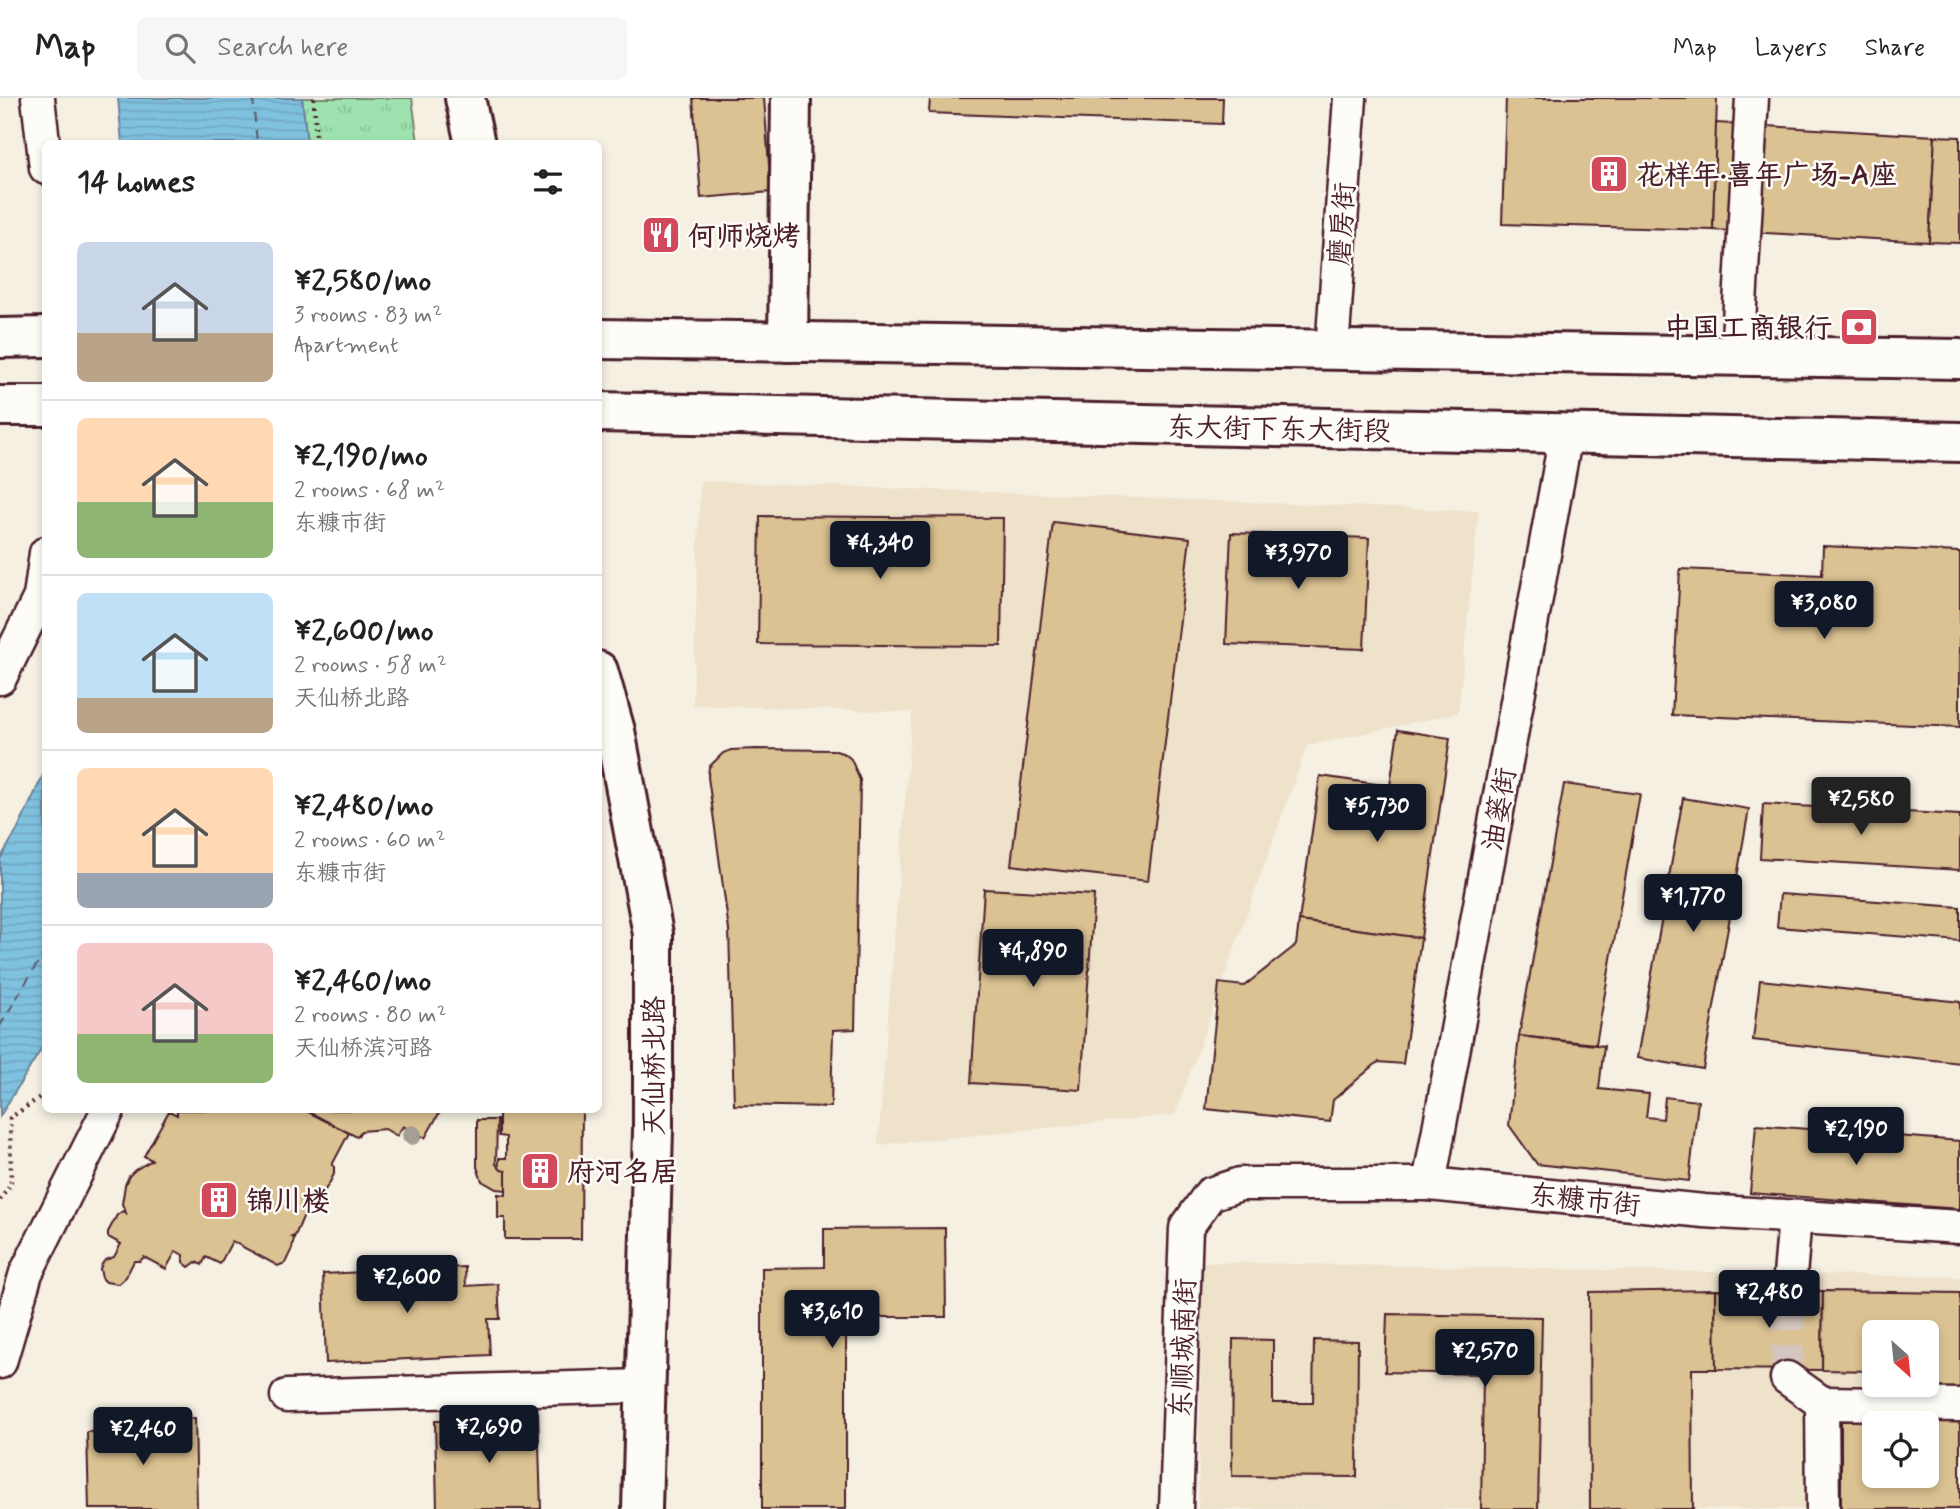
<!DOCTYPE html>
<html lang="en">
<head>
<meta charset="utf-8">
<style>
	:root { --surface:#fff; --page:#f6f6f6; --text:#222; --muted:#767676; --line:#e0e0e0; --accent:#111827 }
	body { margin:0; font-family:Mynerve,"LXGW WenKai TC",sans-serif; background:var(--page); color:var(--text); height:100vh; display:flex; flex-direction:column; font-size:26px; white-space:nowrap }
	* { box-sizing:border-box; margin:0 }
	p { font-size:23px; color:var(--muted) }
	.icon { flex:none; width:38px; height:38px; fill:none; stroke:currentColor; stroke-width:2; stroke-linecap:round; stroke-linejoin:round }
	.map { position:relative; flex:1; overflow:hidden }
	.details { position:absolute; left:42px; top:42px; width:560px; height:973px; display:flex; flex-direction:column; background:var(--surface); border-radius:10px; box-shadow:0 4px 10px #0003 }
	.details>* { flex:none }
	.needle { width:46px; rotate:153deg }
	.buttons { position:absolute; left:1862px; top:1222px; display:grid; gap:14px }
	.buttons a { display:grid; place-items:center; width:77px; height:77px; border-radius:10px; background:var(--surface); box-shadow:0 4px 10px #0003; font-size:35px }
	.price { position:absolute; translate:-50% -60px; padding:0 16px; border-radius:7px; background:var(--accent); color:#fff; font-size:23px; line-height:46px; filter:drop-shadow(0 2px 4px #0008) }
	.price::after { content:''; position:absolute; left:50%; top:42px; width:21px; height:16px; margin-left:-10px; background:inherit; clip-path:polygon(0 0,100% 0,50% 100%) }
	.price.selected { background:#222; color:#fff }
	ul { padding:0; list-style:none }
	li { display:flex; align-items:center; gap:21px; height:175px; padding:0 35px }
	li+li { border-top:2px solid var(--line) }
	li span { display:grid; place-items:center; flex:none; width:196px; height:140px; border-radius:10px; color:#555 }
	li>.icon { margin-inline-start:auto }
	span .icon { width:84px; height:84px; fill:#fffc; stroke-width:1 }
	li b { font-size:30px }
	h2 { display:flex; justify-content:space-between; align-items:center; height:84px; padding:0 35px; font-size:30px }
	header { display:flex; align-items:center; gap:42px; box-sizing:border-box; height:98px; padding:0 35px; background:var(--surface); border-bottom:2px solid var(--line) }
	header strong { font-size:33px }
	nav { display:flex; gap:38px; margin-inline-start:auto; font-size:24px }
	.search { width:490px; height:63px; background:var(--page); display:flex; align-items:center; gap:18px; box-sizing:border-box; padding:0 24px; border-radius:10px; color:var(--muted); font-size:26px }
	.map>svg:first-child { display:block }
	.built { fill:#eee2cb; fill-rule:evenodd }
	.grass { fill:url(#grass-tufts); stroke:#74816d; stroke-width:2 }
	.water { fill:url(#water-rules); stroke:#6a8198; stroke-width:2 }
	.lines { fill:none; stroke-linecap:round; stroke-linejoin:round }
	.ferry { stroke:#5d586a; stroke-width:2; stroke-dasharray:9 7; stroke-linecap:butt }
	.building { fill:#dbc292; stroke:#4a1f2b; stroke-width:2; fill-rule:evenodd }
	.street-tunnel { stroke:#d4c6be; stroke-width:32; stroke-dasharray:32 16; stroke-linecap:butt }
	.street-casing { stroke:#4a1f2b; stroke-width:37 }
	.secondary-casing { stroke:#4a1f2b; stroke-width:44 }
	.primary-casing { stroke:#4a1f2b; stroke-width:44 }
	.path { stroke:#4a1f2b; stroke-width:4.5; stroke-dasharray:2 5; stroke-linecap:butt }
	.street { stroke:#fdfcf7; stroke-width:32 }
	.secondary { stroke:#fdfcf7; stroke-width:38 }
	.primary { stroke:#fdfcf7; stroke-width:38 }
	.tree { fill:#a59e94 }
	.labels { text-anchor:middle; stroke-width:5; stroke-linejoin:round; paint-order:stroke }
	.poi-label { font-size:28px; font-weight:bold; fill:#4a1f2b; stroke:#fdfcf7; text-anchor:start }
	.street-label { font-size:28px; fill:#4a1f2b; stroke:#fdfcf7 }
</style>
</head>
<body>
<header>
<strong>Map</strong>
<div class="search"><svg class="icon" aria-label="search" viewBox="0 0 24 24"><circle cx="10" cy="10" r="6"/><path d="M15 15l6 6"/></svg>Search here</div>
<nav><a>Map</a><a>Layers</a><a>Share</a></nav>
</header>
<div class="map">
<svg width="1960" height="1411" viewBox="0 0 1960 1411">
	<defs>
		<pattern id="grass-tufts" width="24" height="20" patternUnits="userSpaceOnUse" patternTransform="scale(1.75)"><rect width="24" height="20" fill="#9ee3af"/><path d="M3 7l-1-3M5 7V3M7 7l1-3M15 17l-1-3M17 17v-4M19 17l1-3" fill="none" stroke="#8ac297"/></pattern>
		<pattern id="water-rules" width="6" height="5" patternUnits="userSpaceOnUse" patternTransform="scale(1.75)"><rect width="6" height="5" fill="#7fc2e0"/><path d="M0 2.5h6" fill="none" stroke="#6fa6c0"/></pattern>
	</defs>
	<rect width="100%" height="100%" fill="#f6f0e3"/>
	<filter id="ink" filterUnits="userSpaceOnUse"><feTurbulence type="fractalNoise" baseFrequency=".0143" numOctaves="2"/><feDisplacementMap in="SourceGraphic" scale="14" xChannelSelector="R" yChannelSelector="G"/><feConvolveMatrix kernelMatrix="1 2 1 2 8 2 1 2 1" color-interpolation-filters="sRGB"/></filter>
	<g filter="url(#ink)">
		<g class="built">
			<path d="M700,383L1479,413L1458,615L1307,648L1175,1017L878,1047L912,614L693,607Z"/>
			<path d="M1203,1164L1960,1179V1411H1198ZM1874,1234H1927V1286H1874ZM1874,1325H1927V1377H1874Z"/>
		</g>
		<path class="grass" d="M302,0H412L418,45H307Z"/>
		<g class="water">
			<path d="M118,0H302L307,45H122Z"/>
			<path d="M45,673V945L0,1018V761L19,729Z"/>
		</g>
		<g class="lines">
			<g class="ferry">
				<path d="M253,0L257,46"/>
				<path d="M0,928L46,851"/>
			</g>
		</g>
		<g class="building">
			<path d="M693,0H764L771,94L701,100Z"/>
			<path d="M930,0H1223L1222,26L929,15Z"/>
			<path d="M1506,0H1717L1713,132L1502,126Z"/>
			<path d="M1716,25L1935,38L1929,144L1713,132Z"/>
			<path d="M1935,38L1960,39V145L1929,144Z"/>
			<path d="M760,418L1003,420L1001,548L758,546Z"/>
			<path d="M1053,424L1190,440L1148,783L1011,767Z"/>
			<path d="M1231,435L1369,440L1364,551L1226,546Z"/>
			<path d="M1823,448L1960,454V629L1672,617L1680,471L1822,477Z"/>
			<path d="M1398,632L1450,640L1421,840L1299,823L1320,678L1390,688Z"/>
			<path d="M756,651L833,652L845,656L851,661L860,682L855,931L833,932L831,1009L734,1007L729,832L708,679L709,669L723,655L731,652Z"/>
			<path d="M1564,686L1640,696L1596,946L1519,938Z"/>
			<path d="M1683,700L1749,711L1703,971L1637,960Z"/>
			<path d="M1763,706L1960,717V772L1760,760Z"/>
			<path d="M984,791L1094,797L1081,992L971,985Z"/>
			<path d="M1780,796L1960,809V843L1777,829Z"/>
			<path d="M1299,823L1421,840L1403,966L1378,964L1333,1002L1330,1024L1206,1011L1219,885L1244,888L1296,847Z"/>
			<path d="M1760,882L1960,904V965L1753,942Z"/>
			<path d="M1519,938L1604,948L1599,991L1649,996L1646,1019L1663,1021L1665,999L1698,1003L1689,1083L1537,1066L1509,1027Z"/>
			<path d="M177,1012H305L349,1035L332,1067L334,1068V1076L330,1084L325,1092L319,1095L317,1094L318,1097L310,1111L306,1112L295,1138L292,1139L294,1140L292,1151L285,1165L278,1168L232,1143L220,1166L206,1159L202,1167L196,1164L189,1169L183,1164V1157L176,1153L166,1171L144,1159L140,1163H134L126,1179L118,1186L106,1184L102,1180L100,1171L102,1166L105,1162L114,1159L121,1146L108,1139V1134L117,1117L123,1113L126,1115L122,1106L125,1087L129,1078L135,1072L152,1062L144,1058L169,1013L177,1017Z"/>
			<path d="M305,1012H441L425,1040L403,1028L397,1038L385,1031L361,1033L357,1039Z"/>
			<path d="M499,1012H582L581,1141H505V1120H498V1096L506,1097V1086L498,1085L499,1060H506V1039L499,1038Z"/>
			<path d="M477,1022H497L496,1066L501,1072L506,1073V1092L496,1091L482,1083L477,1069Z"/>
			<path d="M1756,1027L1960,1043V1111L1750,1095Z"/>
			<path d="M945,1130L946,1219H846V1411H762V1170L824,1169V1131Z"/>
			<path d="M465,1169L466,1188L498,1186L500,1221H488L490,1257L326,1265L323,1176Z"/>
			<path d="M1715,1192L1716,1271H1692L1693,1411H1590L1589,1194Z"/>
			<path d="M1715,1192L1823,1193L1822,1272L1716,1271Z"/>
			<path d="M1823,1193L1960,1195V1290H1922L1923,1286H1927V1234H1874V1273L1822,1272Z"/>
			<path d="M1387,1216L1542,1219L1538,1411H1481L1483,1276L1385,1274Z"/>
			<path d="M1233,1241L1273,1242V1305H1313L1314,1242L1358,1243L1357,1379L1232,1378Z"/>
			<path d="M538,1314L541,1411H437L435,1323L475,1322L476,1349H498L497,1316Z"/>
			<path d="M195,1320L197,1411H89L87,1334L109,1333L108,1324L134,1323L135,1351H148V1322Z"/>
			<path d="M1841,1321L1960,1322V1411H1841ZM1874,1325H1927V1377H1874Z"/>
		</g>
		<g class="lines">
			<path class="street-tunnel" d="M1787,1280L1789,1189"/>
			<g class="street-casing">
				<g id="street">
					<path d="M38,0L46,70"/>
					<path d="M1332,252L1350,0"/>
					<path d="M1737,258L1752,0"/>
					<path d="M0,580L40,499L46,455"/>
					<path d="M1429,1086L1566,336"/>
					<path d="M1789,1189L1795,1119"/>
					<path d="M0,1264L26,1175L108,1012"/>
					<path d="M1787,1280L1822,1305"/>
					<path d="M287,1298L644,1288"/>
					<path d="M1176,1411L1186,1130L1210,1096L1240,1086H1429L1704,1113L1960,1129"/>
					<path d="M1823,1411L1822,1305L1960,1307"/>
				</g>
			</g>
			<g class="secondary-casing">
				<g id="secondary">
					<path d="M465,0L475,46"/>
					<path d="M788,244L791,0"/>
					<path d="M598,573L615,633L653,836V1032L642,1411"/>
				</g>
			</g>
			<g class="primary-casing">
				<g id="primary">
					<path d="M0,240L46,239"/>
					<path d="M598,241L1960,261"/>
					<path d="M0,308H46"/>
					<path d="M598,314L1960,344"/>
				</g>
			</g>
			<g class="path">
				<path d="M314,0L316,46"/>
				<path d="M0,1102L11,1086L10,1020L46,995"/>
			</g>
			<use href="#street" class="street"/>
			<use href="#secondary" class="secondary"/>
			<use href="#primary" class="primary"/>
		</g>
		<circle class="tree" cx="412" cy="1037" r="10"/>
	</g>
	<defs>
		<g id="building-square" transform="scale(2.0125)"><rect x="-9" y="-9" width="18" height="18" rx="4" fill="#d1495b" stroke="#fdfcf7"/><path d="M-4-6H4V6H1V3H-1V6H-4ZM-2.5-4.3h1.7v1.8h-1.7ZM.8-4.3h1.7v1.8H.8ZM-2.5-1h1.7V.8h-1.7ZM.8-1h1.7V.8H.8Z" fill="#fff"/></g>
		<g id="restaurant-square" transform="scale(2.0125)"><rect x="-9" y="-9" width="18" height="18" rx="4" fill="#d1495b" stroke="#fdfcf7"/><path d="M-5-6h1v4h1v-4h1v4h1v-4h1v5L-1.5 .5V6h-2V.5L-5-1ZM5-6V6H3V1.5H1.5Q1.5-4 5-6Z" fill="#fff"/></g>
		<g id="bank-square" transform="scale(2.0125)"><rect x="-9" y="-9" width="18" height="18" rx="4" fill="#d1495b" stroke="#fdfcf7"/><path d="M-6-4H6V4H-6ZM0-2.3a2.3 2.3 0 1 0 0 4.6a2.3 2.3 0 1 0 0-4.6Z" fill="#fff"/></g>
	</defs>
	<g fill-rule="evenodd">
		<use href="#building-square" x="1609" y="76"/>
		<use href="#restaurant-square" x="661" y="137"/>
		<use href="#bank-square" x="1859" y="229"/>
		<use href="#building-square" x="540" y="1073"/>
		<use href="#building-square" x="219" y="1102"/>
	</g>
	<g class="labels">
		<g class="poi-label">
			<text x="1636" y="86">花样年·喜年广场-A座</text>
			<text x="688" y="147">何师烧烤</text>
			<text x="1832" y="239" text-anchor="end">中国工商银行</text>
			<text x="567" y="1083">府河名居</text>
			<text x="246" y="1112">锦川楼</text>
		</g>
		<g class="street-label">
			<text transform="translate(1341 126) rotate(-86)" y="10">磨房街</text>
			<text transform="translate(1279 330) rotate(1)" y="10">东大街下东大街段</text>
			<text transform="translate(1498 711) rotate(-80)" y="10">油篓街</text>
			<text transform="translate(653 968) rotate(-90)" y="10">天仙桥北路</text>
			<text transform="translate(1585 1101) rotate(6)" y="10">东糠市街</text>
			<text transform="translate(1182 1250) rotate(-88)" y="10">东顺城南街</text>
		</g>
	</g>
</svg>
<div class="buttons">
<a><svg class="needle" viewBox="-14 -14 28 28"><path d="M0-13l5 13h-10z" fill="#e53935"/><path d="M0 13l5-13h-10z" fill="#767676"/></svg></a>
<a><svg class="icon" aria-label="locate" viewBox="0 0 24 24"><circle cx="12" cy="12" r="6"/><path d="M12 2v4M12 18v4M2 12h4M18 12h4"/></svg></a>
</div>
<b class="price" style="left:880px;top:483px">¥4,340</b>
<b class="price" style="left:1298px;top:493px">¥3,970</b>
<b class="price" style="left:1824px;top:543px">¥3,080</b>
<b class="price selected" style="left:1861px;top:739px">¥2,580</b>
<b class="price" style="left:1377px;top:746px">¥5,730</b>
<b class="price" style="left:1693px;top:836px">¥1,770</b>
<b class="price" style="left:1033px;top:891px">¥4,890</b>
<b class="price" style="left:1856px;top:1069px">¥2,190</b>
<b class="price" style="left:407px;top:1217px">¥2,600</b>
<b class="price" style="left:1769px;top:1232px">¥2,480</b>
<b class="price" style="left:832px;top:1252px">¥3,610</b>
<b class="price" style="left:1485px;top:1291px">¥2,570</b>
<b class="price" style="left:489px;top:1367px">¥2,690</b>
<b class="price" style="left:143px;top:1369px">¥2,460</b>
<section class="details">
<h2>14 homes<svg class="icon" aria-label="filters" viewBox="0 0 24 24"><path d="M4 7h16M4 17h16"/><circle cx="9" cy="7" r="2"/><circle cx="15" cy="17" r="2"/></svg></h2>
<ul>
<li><span style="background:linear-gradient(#c9d6e8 65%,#b9a48a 0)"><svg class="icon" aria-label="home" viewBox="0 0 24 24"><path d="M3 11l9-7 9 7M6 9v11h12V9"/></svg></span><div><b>¥2,580/mo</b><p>3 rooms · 83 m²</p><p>Apartment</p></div></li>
<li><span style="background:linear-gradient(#ffd9b3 60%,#8fb573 0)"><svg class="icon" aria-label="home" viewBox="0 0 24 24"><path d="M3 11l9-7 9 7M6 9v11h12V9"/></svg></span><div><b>¥2,190/mo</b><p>2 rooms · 68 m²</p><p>东糠市街</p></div></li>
<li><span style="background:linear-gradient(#bfe0f5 75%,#b9a48a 0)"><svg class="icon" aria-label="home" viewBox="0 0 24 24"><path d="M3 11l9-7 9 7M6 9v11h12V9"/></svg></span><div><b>¥2,600/mo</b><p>2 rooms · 58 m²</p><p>天仙桥北路</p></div></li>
<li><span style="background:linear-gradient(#ffd9b3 75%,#9aa5b1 0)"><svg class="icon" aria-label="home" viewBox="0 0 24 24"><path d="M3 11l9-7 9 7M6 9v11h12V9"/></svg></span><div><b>¥2,480/mo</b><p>2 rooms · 60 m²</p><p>东糠市街</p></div></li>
<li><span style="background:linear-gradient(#f6c9c9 65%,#8fb573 0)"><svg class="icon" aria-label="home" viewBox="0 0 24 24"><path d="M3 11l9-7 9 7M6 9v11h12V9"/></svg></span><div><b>¥2,460/mo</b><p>2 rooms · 80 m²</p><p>天仙桥滨河路</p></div></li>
</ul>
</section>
</div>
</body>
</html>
